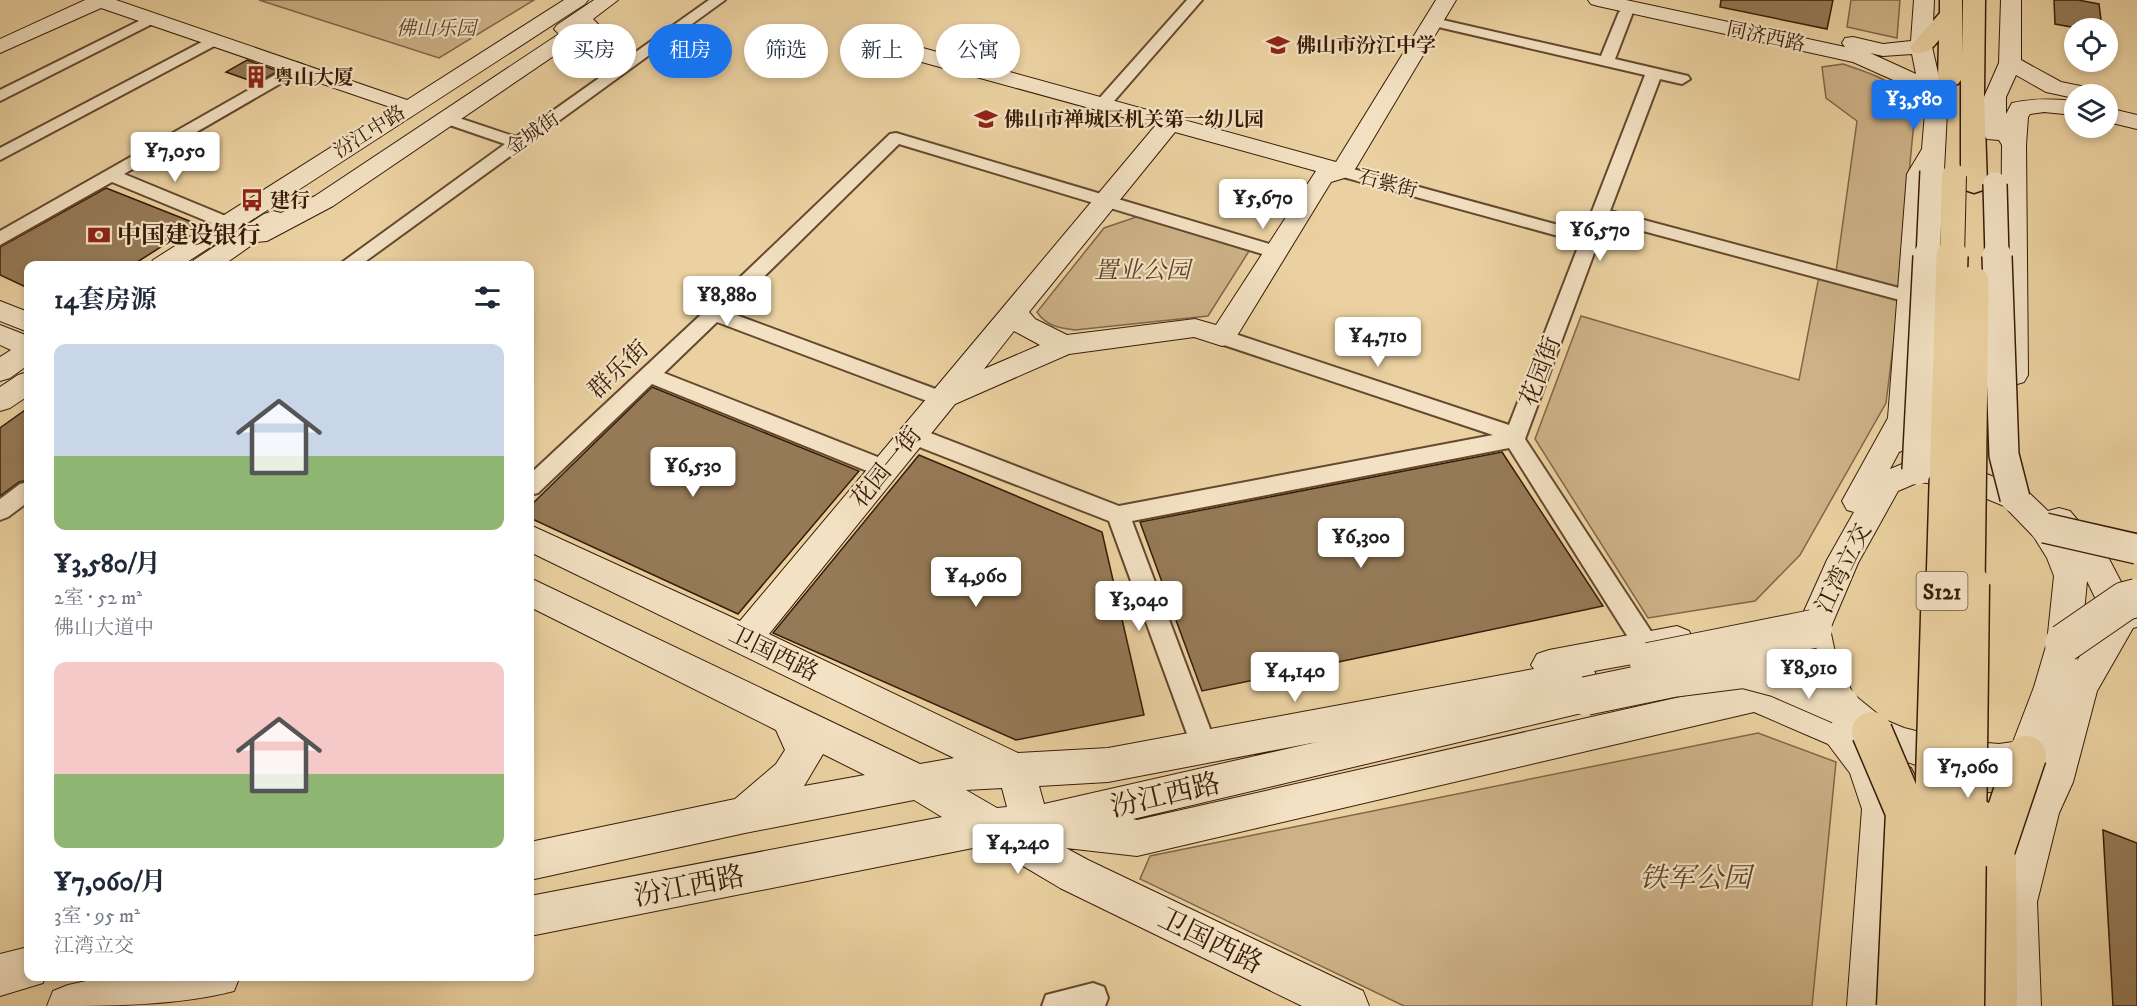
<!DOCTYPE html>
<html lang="zh">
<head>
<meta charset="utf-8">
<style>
	:root { --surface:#fff; --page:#f6f6f7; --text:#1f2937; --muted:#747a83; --accent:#1a73e8 }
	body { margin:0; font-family:"IM FELL DW Pica","Noto Serif SC",serif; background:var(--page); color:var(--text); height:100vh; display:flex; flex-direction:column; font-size:22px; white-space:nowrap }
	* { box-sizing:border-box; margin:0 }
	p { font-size:20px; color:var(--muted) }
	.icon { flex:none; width:33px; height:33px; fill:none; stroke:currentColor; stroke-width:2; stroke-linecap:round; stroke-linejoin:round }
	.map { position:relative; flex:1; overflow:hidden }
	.sheet { position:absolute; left:24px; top:261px; width:510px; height:720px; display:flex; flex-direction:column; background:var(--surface); border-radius:12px; box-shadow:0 3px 9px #0003 }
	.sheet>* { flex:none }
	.top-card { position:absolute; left:552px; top:24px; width:570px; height:54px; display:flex; gap:12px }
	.tools { position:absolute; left:2064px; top:18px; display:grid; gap:12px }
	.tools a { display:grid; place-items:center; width:54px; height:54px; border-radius:50%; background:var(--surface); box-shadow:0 3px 9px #0003; font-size:30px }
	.price { position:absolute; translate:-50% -51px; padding:0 14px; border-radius:6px; background:#fff; color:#222; font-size:20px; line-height:39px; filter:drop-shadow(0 2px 3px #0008) }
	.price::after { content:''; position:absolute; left:50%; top:36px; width:18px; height:14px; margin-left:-9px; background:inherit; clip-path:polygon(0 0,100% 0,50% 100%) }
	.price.on { background:var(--accent); color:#fff }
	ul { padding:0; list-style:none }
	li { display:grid; align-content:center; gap:12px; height:318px; padding:0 30px }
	li span { display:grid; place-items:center; height:186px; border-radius:12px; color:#555 }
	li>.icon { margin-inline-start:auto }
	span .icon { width:108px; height:108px; fill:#fffc; stroke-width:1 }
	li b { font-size:26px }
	h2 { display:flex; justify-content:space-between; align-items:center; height:72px; padding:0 30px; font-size:26px }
	.tag { padding:0 21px; border-radius:27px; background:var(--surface); box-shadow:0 3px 9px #0003; font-size:21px; line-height:54px }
	.tag.on { background:var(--accent); color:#fff }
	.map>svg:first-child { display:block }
	.green { fill:#cdb287; stroke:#826647; stroke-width:1.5 }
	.building { fill:#957a57; stroke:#381b07; stroke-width:1.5 }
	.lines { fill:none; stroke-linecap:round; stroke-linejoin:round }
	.street-casing { stroke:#65482e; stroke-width:4 }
	.secondary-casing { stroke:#381b07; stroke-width:2 }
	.highway-casing { stroke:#381b07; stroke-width:3 }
	.street { fill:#f2e1c2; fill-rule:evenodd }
	.secondary { fill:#f2e1c2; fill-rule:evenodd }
	.highway { fill:#ebd1a1; fill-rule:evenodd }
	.secondary-bridge-far2-casing { stroke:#381b07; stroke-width:26; stroke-linecap:butt }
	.secondary-bridge-far1-casing { stroke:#381b07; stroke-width:32; stroke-linecap:butt }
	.secondary-bridge-casing { stroke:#381b07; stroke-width:40; stroke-linecap:butt }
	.highway-bridge-far2-casing { stroke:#381b07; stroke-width:26; stroke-linecap:butt }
	.highway-bridge-far1-casing { stroke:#381b07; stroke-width:34; stroke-linecap:butt }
	.highway-bridge-casing { stroke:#381b07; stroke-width:43; stroke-linecap:butt }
	.secondary-bridge-far2 { stroke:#f2e1c2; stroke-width:23 }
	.secondary-bridge-far1 { stroke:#f2e1c2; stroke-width:29 }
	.secondary-bridge { stroke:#f2e1c2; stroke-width:38 }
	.highway-bridge-far2 { stroke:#ebd1a1; stroke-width:24 }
	.highway-bridge-far1 { stroke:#ebd1a1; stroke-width:31 }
	.highway-bridge { stroke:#ebd1a1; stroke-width:40 }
	.labels { text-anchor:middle; stroke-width:4.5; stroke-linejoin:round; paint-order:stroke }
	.far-park-label { font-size:20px; font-style:italic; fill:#5d4127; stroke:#f2e1c2 }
	.far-street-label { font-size:20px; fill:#381b07; stroke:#f2e1c2 }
	.far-poi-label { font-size:20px; font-weight:bold; fill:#381b07; stroke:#f2e1c2; text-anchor:start }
	.shield { fill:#f2e1c2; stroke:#70563f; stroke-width:1.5 }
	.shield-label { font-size:22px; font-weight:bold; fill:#381b07 }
	.poi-label { font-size:24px; font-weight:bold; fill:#381b07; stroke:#f2e1c2; text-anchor:start }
	.park-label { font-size:24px; font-style:italic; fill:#5d4127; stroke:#f2e1c2 }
	.street-label { font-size:24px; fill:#381b07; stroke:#f2e1c2 }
	.near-street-label { font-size:28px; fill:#381b07; stroke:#f2e1c2 }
	.near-park-label { font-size:28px; font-style:italic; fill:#5d4127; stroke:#f2e1c2 }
</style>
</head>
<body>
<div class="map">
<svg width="2137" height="1006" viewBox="0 0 2137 1006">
	<rect width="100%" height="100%" fill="#ebd1a1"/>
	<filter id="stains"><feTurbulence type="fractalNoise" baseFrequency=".00333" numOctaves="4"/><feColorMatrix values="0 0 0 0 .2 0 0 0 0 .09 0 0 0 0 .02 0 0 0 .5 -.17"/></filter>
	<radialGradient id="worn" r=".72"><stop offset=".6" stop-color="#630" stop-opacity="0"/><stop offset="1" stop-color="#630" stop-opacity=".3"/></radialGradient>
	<g class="green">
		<path d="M259,0H534L439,58Z"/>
		<path d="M1851,0H1900L1897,38L1847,27Z"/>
		<path d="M1843,64C1878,76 1894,79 1915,111L1898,289L1836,272L1857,121L1826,98L1822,67Z"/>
		<path d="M1142,215L1251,248L1208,316L1075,330C1059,328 1046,326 1037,312L1104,228Z"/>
		<path d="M1819,276L1899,299L1886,403L1800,555L1755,601L1648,618L1535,439L1581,316L1799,380Z"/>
		<path d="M1758,733L1836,762L1812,1006H1404L1140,879L1150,856Z"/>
	</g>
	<g class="building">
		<path d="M1721,0H1833L1827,29L1720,7Z"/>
		<path d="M2054,0H2078L2099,4L2102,28H2077L2055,24Z"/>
		<path d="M247,60L278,71L257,83L226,72Z"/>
		<path d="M106,188L197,224L131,266H28V288L0,275V247Z"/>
		<path d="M652,387L859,471L738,614L530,518V506Z"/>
		<path d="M28,408V480L19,482L0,496V428Z"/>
		<path d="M1502,452L1603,606L1202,691L1140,522Z"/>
		<path d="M919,455L1102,532L1144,715L1016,740L773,633Z"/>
		<path d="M2103,830L2137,843V1006H2113Z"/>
	</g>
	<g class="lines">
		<g class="street-casing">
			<g id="street">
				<path d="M709,0H725L359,266H337L505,144L441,122L439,119L441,116H453L516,137Z"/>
				<path d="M1187,0H1202L1108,108H1096L1094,105L1096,102Z"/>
				<path d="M1626,8L1633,12L1615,59L1688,76L1690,79L1682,84L1660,79L1610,211L1918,293L1921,297L1918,301L1911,303L1606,221L1525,439L1656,639L1659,646L1656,653L1647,656L1638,653L1509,448L1132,521L1212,734L1208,742L1199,746L1190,742L1109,521L904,441L901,435L904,429L912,427L920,429L1119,506L1493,435L1215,342L1212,337L1215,332L1222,330L1229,332L1509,425L1580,242L1336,175L1333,171L1336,167L1342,166L1584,232L1645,75L1434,26L1427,22L1434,18L1601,56L1619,12Z"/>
				<path d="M151,15L156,16L158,19L156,22L0,101V90Z"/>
				<path d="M215,35L220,37L223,40L220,43L0,160V148Z"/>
				<path d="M296,63L302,65L304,68L302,71L124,174L233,219L236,223L233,227H221L112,182L0,245V231Z"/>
				<path d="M896,133L1283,248L1285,252L1283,256H1269L899,144L728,312L949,394L952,399L949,404L942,406L935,404L717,322L664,373L893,463L896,469L893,475L885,477L877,475L652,384L538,493L530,495V474L707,309L890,134Z"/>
				<path d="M28,482V502L8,517L0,520V499L20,484Z"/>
				<path d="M1093,983L1104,987L1108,998L1105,1006H1042L1046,995Z"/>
			</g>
		</g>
		<g class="secondary-casing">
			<g id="secondary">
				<path d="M85,0H116L407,100L564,0H588L585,4L181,266H149L153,260L393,108L101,8L0,53V39Z"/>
				<path d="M594,0H618L593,19L598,24L595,28L333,206L267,241L256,242L222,266H190L194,260L264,214L273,211L281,213L315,196L559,34L554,29L557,25Z"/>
				<path d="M1436,0H1456L1354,171L1351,176L1331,182L1232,344L1222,346L1194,337L1069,354L955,404L769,634L1018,753L1108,748L1534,669L1531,665L1537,654L1549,650L1677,626L1689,631L1694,641L1689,651L1677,656L1594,671L1597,676L1593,683L1599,685L1604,696L1599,707L1586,712L1133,819L1137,820L1755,680L1815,705L1821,703L1802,657L1796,629L1827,560L1854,512L1847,510L1842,501L1888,418L1907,174L1922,149L1925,112L1920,92L1853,62L1598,6L1591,4L1588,0H1626L1845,47L1842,43L1845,38L1853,37L1883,44L1911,41L1914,0H1934L1932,47L1947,112L1944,170L1941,175L1931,177L1918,419L1913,428L1954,442L1958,450L1954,458L1943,461L1907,449L1899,452L1890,469L1917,458L1962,464L2026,490L2048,511L2059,508L2070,511L2107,555L2131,601L2137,599V627L2133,628L2097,691L2073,782L2059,813L2037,902L2041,1006H1999L1997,902L2016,829H1984L1970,824L1965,811L1970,798L1984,793L2029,794L2039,768C1989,789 1926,771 1878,751L1911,768L1917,780L1911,792L1896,796L1900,809L1889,1006H1847L1862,809L1850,773L1828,744L1754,712L1137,856L1066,848L1088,860L1363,991L1369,1006H1302L1060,888L988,845L530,936V896L942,817L914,800L745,833L530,880V842L735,799L776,764L785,750L776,730L530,607V578L920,764L954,758L530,552V525L740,621L1155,126L867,47L864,42L867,37L875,36L883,37L1336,162ZM1870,53L1883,56L1912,54L1916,74ZM1175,132L1316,171L1216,325L1195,319L1067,335L1035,319L1029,312ZM1014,331L1040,345L984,369ZM1919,482L1958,487L2004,506L2034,537L2047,558L2054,576L2047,643L2034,687L2013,742L1999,744L1952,740L1904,728L1885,720L1853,694L1836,657L1830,629L1858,563L1898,491ZM2087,581L2104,616L2077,661L2081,643ZM1317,742L1044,804L1039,786L1108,782ZM823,754L865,775L804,786ZM1002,788L1007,807L997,808L966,790Z"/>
				<path d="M2001,0H2021V60L2061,82L2095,89L2098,94H2074V98L2046,92L2016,75L2006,97V114L2012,103C2033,98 2053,99 2074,101V115L2044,112L2030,114L2028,117L2026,145L2028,375L2024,382L2014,385L2004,382L2000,375L2002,145L1999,140L1987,139L1983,134L1984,97L1999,63Z"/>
				<path d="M2108,108L2137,115V129L2108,122Z"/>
				<path d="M0,301L28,312V332L0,321Z"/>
				<path d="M0,325L28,336V365L10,378L0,381V357L11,350L0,345Z"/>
				<path d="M28,372V396L10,408L0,411V387L18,375Z"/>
				<path d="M28,947V976H45L43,983L0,996V954Z"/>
				<path d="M109,976H240L234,991C176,1006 108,1006 47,1006L53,991L68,985Z"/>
			</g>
		</g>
		<g class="highway-casing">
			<g id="highway">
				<path d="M1940,0H1962V54L1963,0H1985L1984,95L1987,185L1983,190L1974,193L1965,190L1961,185V80L1958,84L1950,86L1942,84L1938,79L1939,40C1931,50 1926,55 1913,52L1910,47L1940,13Z"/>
				<path d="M1995,828L2010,834L2016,848L2017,1006H1973L1974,848L1980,834Z"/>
			</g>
		</g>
		<use href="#street" class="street"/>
		<use href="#secondary" class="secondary"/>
		<use href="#highway" class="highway"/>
		<g class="secondary-bridge-far2-casing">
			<g id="secondary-bridge-far2">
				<path d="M1995,184L1997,257"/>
				<path d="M1928,257L1932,171"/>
			</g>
		</g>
		<g class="secondary-bridge-far1-casing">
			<g id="secondary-bridge-far1">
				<path d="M1997,256L2004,455L2015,498"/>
				<path d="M1917,470L1928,256"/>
				<path d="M2045,528L2137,549"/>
			</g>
		</g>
		<g class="secondary-bridge-casing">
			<g id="secondary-bridge">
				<path d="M2064,643L2125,601L2137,598"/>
				<path d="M1649,662L1813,629"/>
				<path d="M1586,696L1673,678L1744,669L1778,678L1840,705"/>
			</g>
		</g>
		<g class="highway-bridge-far2-casing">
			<path id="highway-bridge-far2" d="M1952,257L1954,176"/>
		</g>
		<g class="highway-bridge-far1-casing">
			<g id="highway-bridge-far1">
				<path d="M1942,586L1952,256"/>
				<path d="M1969,586L1973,282"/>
			</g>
		</g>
		<g class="highway-bridge-casing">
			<g id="highway-bridge">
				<path d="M1872,732L1906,812L1897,1006"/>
				<path d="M1958,810L1980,821L1995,848"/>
				<path d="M1995,848L2026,756"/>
				<path d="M1929,1006L1942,584"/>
				<path d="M1964,1006L1969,584"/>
			</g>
		</g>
		<use href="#secondary-bridge-far2" class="secondary-bridge-far2"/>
		<use href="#secondary-bridge-far1" class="secondary-bridge-far1"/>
		<use href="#secondary-bridge" class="secondary-bridge"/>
		<use href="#highway-bridge-far2" class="highway-bridge-far2"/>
		<use href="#highway-bridge-far1" class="highway-bridge-far1"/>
		<use href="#highway-bridge" class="highway-bridge"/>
	</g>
	<defs>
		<g id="school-bare" transform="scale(1.8)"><path d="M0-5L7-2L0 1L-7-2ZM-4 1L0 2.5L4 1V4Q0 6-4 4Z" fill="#8f2418" stroke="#f2e1c2" stroke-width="2.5" paint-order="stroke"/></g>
		<g id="building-bare" transform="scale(1.8)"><path d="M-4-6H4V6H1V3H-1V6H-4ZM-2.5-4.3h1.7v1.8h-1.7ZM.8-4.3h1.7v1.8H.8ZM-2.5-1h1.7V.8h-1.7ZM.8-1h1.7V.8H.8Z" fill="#8f2418" stroke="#f2e1c2" stroke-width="2.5" paint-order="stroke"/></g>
		<g id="bus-bare" transform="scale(1.8)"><path d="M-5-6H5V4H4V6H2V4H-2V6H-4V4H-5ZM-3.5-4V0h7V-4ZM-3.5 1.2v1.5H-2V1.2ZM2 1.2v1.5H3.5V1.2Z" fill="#8f2418" stroke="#f2e1c2" stroke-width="2.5" paint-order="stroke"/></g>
		<g id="bank-bare" transform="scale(1.8)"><path d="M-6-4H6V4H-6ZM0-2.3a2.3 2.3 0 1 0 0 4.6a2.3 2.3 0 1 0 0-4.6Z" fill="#8f2418" stroke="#f2e1c2" stroke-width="2.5" paint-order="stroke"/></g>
	</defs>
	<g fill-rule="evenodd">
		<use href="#school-bare" x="1278" y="45"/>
		<use href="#building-bare" x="256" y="77"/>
		<use href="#school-bare" x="986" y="119"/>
		<use href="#bus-bare" x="252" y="200"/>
		<use href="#bank-bare" x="99" y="235"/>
	</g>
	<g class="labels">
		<g class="far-park-label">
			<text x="436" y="35">佛山乐园</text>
		</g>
		<g class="far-street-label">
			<text transform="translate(1766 36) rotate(12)" y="7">同济西路</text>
			<text transform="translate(369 131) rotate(-32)" y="7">汾江中路</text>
			<text transform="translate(532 133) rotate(-35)" y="7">金城街</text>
			<text transform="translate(1388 183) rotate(15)" y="7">石紫街</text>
		</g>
		<g class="far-poi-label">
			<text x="1296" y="52">佛山市汾江中学</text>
			<text x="274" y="84">粤山大厦</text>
			<text x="1004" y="126">佛山市禅城区机关第一幼儿园</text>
			<text x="270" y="207">建行</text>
		</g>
		<rect class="shield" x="1916.5" y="572" width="51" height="38" rx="4.5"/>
		<g class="shield-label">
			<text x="1942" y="599">S121</text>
		</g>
		<g class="poi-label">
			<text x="117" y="243">中国建设银行</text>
		</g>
		<g class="park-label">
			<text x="1142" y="278">置业公园</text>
		</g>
		<g class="street-label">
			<text transform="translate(618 369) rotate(-43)" y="8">群乐街</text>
			<text transform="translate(1540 371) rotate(-69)" y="8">花园街</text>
			<text transform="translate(886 467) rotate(-51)" y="8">花园一街</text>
			<text transform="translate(1843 568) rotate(-64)" y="8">江湾立交</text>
			<text transform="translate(774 653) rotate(26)" y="8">卫国西路</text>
		</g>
		<g class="near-street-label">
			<text transform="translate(1165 794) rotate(-13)" y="10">汾江西路</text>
			<text transform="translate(689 885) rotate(-11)" y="10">汾江西路</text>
			<text transform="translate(1211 940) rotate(26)" y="10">卫国西路</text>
		</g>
		<g class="near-park-label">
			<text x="1695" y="887">铁军公园</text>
		</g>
	</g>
	<rect width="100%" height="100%" filter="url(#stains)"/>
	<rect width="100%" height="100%" fill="url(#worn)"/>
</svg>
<div class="tools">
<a><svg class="icon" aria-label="locate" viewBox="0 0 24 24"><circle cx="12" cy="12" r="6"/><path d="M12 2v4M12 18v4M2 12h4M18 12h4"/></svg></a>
<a><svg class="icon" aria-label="layers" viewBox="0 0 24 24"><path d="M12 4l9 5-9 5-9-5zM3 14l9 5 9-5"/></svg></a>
</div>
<b class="price on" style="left:1914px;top:131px">¥3,580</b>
<b class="price" style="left:175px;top:183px">¥7,050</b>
<b class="price" style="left:1263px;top:230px">¥5,670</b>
<b class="price" style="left:1600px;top:262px">¥6,570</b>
<b class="price" style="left:727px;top:327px">¥8,880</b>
<b class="price" style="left:1378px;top:368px">¥4,710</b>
<b class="price" style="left:693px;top:498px">¥6,530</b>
<b class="price" style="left:1361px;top:569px">¥6,300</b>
<b class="price" style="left:976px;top:608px">¥4,960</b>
<b class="price" style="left:1139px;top:632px">¥3,040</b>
<b class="price" style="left:1809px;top:700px">¥8,910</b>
<b class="price" style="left:1295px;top:703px">¥4,140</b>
<b class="price" style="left:1968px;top:799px">¥7,060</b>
<b class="price" style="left:1018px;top:875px">¥4,240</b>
<div class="top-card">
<a class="tag">买房</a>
<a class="tag on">租房</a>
<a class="tag">筛选</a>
<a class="tag">新上</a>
<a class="tag">公寓</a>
</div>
<section class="sheet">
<h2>14套房源<svg class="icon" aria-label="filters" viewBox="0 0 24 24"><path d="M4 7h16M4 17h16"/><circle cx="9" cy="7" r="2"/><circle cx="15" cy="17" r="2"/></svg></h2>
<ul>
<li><span style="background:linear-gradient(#c9d6e8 60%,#8fb573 0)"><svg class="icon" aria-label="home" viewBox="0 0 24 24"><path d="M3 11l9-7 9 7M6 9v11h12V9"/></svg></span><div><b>¥3,580/月</b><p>2室 · 52 m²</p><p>佛山大道中</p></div></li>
<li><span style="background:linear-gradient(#f6c9c9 60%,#8fb573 0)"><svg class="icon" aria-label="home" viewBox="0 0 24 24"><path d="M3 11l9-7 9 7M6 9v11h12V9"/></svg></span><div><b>¥7,060/月</b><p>3室 · 95 m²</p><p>江湾立交</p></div></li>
</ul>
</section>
</div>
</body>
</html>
